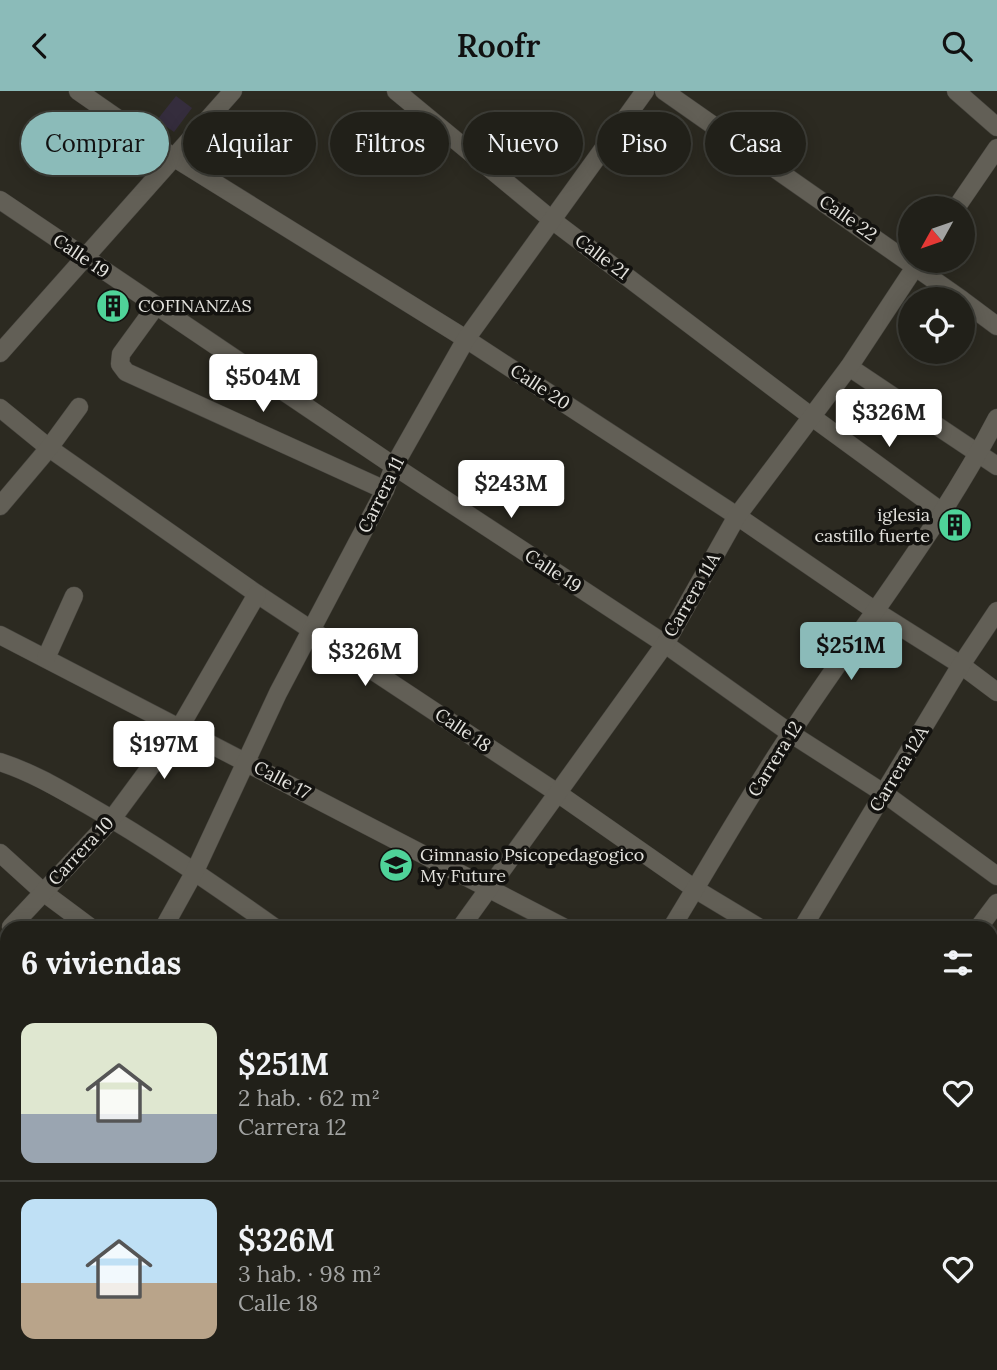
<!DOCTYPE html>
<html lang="es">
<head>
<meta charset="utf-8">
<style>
	:root { --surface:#212019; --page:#2d2d26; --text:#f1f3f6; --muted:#a2a3a2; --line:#3e3e38; --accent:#8bbbb9 }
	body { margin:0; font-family:Lora,serif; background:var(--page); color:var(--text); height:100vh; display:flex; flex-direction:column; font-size:26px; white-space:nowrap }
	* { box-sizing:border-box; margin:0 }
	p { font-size:23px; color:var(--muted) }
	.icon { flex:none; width:38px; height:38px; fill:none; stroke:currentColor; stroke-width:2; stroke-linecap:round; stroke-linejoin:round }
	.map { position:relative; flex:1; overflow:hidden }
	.drawer { position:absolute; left:0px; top:830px; width:998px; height:450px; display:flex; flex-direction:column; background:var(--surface); border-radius:21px 21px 0 0; box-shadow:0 4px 18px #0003,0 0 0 2px var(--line) }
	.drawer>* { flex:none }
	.guide { position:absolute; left:21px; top:21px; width:956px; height:63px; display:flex; gap:14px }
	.needle { width:46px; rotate:230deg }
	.controls { position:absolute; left:898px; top:105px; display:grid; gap:14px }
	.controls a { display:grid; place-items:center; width:77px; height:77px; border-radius:50%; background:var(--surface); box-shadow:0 4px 18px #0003,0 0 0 2px var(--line); font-size:35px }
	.price { position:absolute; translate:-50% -60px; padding:0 16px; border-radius:7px; background:#fff; color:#222; font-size:23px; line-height:46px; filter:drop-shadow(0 2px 4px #0008) }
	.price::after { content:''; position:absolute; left:50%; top:42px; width:21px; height:16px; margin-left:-10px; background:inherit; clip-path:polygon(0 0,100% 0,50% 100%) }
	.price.on { background:var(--accent); color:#111 }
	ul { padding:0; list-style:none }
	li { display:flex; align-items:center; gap:21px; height:175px; padding:0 21px }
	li+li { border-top:2px solid var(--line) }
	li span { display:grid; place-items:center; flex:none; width:196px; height:140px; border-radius:14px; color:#555 }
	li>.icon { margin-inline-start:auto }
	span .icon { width:84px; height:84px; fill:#fffc; stroke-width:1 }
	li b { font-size:30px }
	h2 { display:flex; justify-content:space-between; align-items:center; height:84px; padding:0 21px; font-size:30px }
	.pill { padding:0 24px; border-radius:32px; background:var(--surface); box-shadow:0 4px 18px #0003,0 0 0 2px var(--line); font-size:24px; line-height:63px }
	.pill.on { background:var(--accent); color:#111 }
	header { display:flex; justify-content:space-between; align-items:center; height:91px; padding:0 21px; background:var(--accent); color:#111; font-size:32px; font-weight:600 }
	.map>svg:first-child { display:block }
	.industrial { fill:#352d3d }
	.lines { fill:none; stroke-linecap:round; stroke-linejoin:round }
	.minor-casing { stroke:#46443e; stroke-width:19 }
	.highway-casing { stroke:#46443e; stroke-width:23 }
	.minor { stroke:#625f56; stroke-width:18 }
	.highway { stroke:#ec9e6b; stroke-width:21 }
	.labels { text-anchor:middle; stroke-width:7; stroke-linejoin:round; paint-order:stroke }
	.street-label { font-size:18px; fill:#e4e3de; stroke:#13120f }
	.poi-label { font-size:18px; fill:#e4e3de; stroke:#13120f; text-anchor:start }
</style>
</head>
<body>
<header><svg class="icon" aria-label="back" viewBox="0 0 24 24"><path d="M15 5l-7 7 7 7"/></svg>Roofr<svg class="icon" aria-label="search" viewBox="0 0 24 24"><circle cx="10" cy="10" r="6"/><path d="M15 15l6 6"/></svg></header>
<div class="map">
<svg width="997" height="1279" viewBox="0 0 997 1279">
	<rect width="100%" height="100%" fill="#2c2a21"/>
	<path class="industrial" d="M176,5L192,17L174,41L157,29Z"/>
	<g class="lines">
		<g class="minor-casing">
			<g id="minor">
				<path d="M78,0L173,66L466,248L737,425L877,521L961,574L997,601"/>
				<path d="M396,0L552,129L812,326L942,421"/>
				<path d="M664,0L961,208"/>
				<path d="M956,0L997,36"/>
				<path d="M0,109L394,375L665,553L790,642L885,703L997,785"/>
				<path d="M956,117L997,57"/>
				<path d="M962,209L997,235"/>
				<path d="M156,215L121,263L120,273L126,281L385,399"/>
				<path d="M0,262L233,0"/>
				<path d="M849,276L997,375"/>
				<path d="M0,317L49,357L257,503L556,701L695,798L758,836"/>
				<path d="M0,415L49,357L79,316"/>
				<path d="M0,544L563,836"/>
				<path d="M46,567L74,505"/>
				<path d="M0,671C31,681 58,697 86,713C151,750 213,793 274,836"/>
				<path d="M0,762L43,801L90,836"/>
				<path d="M11,836L112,728L180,636L257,503"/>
				<path d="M164,836L195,780L278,602L385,399L394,375L466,248L645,0"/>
				<path d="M461,836L665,553L737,425L849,276L919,170"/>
				<path d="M672,836C711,772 749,705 791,642C860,537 939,439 997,327"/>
				<path d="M803,836L961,574L997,520"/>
				<path d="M979,836L997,812"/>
				<path d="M990,980L997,984"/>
				<path d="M990,1066L997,1069"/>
				<path d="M990,1135L997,1120"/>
				<path d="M0,1168L7,1153"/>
				<path d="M990,1202L997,1205"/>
				<path d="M0,1215L7,1220"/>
				<path d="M83,1272L92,1279"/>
				<path d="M317,1272L326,1279"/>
				<path d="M146,1279L151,1272"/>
				<path d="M363,1279L368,1272"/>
				<path d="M745,1279L746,1272"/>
				<path d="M935,1279L938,1272"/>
			</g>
		</g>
		<g class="highway-casing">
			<g id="highway">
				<path d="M0,1036L7,1039"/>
				<path d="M0,1063L7,1065"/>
				<path d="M566,1272L579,1279"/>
				<path d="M620,1272L635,1279"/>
			</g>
		</g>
		<use href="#minor" class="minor"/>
		<use href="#highway" class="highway"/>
	</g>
	<defs>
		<g id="building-disc" transform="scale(1.75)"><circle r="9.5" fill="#4fd399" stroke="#13120f"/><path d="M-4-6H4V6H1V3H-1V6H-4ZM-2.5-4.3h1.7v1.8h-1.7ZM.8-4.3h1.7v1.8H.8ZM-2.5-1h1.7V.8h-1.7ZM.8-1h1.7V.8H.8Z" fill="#111"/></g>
		<g id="school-disc" transform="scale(1.75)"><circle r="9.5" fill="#4fd399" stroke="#13120f"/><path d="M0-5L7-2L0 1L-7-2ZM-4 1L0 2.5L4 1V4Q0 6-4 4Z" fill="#111"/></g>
	</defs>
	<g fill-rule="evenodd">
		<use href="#building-disc" x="113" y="215"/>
		<use href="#building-disc" x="955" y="434"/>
		<use href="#school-disc" x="396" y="774"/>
	</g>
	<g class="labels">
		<g class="street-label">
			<text transform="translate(848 127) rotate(35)" y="6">Calle 22</text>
			<text transform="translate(81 165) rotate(34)" y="6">Calle 19</text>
			<text transform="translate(602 166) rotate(37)" y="6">Calle 21</text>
			<text transform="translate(540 296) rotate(33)" y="6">Calle 20</text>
			<text transform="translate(381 404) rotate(-64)" y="6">Carrera 11</text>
			<text transform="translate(553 480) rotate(33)" y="6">Calle 19</text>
			<text transform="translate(692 504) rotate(-60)" y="6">Carrera 11A</text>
			<text transform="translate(463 639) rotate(34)" y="6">Calle 18</text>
			<text transform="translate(775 668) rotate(-58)" y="6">Carrera 12</text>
			<text transform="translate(899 678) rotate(-59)" y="6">Carrera 12A</text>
			<text transform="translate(282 689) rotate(28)" y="6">Calle 17</text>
			<text transform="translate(81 760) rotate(-47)" y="6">Carrera 10</text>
		</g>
		<g class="poi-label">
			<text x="138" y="221">COFINANZAS</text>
			<text x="930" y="430" text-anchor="end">iglesia<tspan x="930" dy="21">castillo fuerte</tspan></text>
			<text x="420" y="770">Gimnasio Psicopedagogico<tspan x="420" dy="21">My Future</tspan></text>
		</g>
	</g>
</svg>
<div class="controls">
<a><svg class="needle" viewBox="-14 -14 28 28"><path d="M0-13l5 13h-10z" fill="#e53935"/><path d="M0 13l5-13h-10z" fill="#a2a3a2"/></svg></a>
<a><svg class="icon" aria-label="locate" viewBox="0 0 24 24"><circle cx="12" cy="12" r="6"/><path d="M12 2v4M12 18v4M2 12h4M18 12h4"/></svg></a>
</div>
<b class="price" style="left:263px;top:323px">$504M</b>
<b class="price" style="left:889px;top:358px">$326M</b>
<b class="price" style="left:511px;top:429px">$243M</b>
<b class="price on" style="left:851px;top:591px">$251M</b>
<b class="price" style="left:365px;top:597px">$326M</b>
<b class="price" style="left:164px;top:690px">$197M</b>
<div class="guide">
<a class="pill on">Comprar</a>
<a class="pill">Alquilar</a>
<a class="pill">Filtros</a>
<a class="pill">Nuevo</a>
<a class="pill">Piso</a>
<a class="pill">Casa</a>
</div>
<section class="drawer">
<h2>6 viviendas<svg class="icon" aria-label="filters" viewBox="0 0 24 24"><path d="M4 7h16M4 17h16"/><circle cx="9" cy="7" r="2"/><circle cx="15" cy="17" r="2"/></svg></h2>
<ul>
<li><span style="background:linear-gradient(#dfe7d0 65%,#9aa5b1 0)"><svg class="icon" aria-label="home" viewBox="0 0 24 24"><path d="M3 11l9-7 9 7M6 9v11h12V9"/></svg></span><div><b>$251M</b><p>2 hab. · 62 m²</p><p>Carrera 12</p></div><svg class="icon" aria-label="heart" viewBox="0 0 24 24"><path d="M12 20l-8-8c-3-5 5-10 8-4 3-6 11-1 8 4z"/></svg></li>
<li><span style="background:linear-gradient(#bfe0f5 60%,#b9a48a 0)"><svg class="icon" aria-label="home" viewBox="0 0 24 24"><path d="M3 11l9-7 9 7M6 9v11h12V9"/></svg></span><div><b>$326M</b><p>3 hab. · 98 m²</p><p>Calle 18</p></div><svg class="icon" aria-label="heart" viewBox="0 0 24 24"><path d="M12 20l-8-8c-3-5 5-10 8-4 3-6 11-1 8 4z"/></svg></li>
</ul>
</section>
</div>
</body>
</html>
